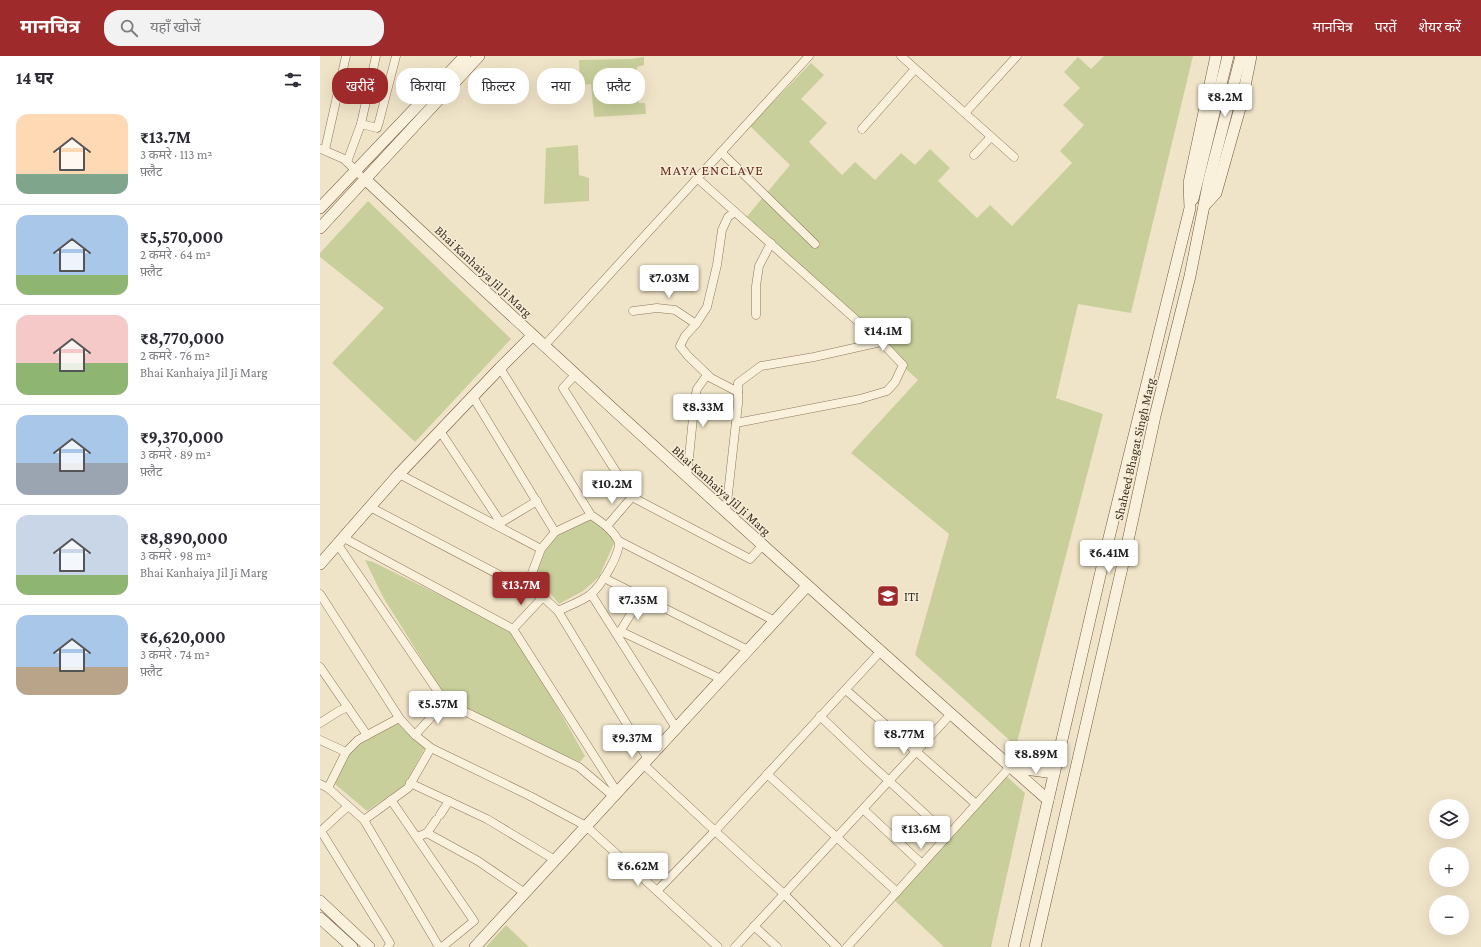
<!DOCTYPE html>
<html lang="hi">
<head>
<meta charset="utf-8">
<style>
	:root { --surface:#fff; --page:#f2f2f3; --text:#2b2b33; --muted:#7c7c81; --line:#e1e1e2; --accent:#9e2a2b }
	body { margin:0; font-family:"Crimson Pro","Noto Sans Devanagari",serif; background:var(--page); color:var(--text); height:100vh; display:flex; flex-direction:column; font-size:15px; white-space:nowrap }
	* { box-sizing:border-box; margin:0 }
	p { font-size:13px; color:var(--muted) }
	.icon { flex:none; width:22px; height:22px; fill:none; stroke:currentColor; stroke-width:2; stroke-linecap:round; stroke-linejoin:round }
	.map { position:relative; flex:1; overflow:hidden }
	.sheet { display:flex; flex-direction:column; background:var(--surface); width:320px }
	.sheet>* { flex:none }
	.top-card { position:absolute; left:12px; top:12px; width:380px; height:36px; display:flex; gap:8px }
	.tools { position:absolute; left:1109px; top:743px; display:grid; gap:8px }
	.tools a { display:grid; place-items:center; width:40px; height:40px; border-radius:50%; background:var(--surface); box-shadow:0 4px 16px #0002; font-size:20px }
	.price { position:absolute; translate:-50% -34px; padding:0 9px; border-radius:4px; background:#fff; color:#222; font-size:13px; line-height:26px; filter:drop-shadow(0 1px 2px #0008) }
	.price::after { content:''; position:absolute; left:50%; top:24px; width:12px; height:9px; margin-left:-6px; background:inherit; clip-path:polygon(0 0,100% 0,50% 100%) }
	.price.selected { background:var(--accent); color:#fff }
	ul { padding:0; list-style:none }
	li { display:flex; align-items:center; gap:12px; height:100px; padding:0 16px }
	li+li { border-top:1px solid var(--line) }
	li span { display:grid; place-items:center; flex:none; width:112px; height:80px; border-radius:12px; color:#555 }
	li>.icon { margin-inline-start:auto }
	span .icon { width:48px; height:48px; fill:#fffc; stroke-width:1 }
	li b { font-size:17px }
	h2 { display:flex; justify-content:space-between; align-items:center; height:48px; padding:0 16px; font-size:17px }
	.pill { padding:0 14px; border-radius:16px; background:var(--surface); box-shadow:0 4px 16px #0002; font-size:14px; line-height:36px }
	.pill.selected { background:var(--accent); color:#fff }
	header { display:flex; align-items:center; gap:24px; box-sizing:border-box; height:56px; padding:0 20px; background:var(--accent); color:#fff }
	header strong { font-size:19px }
	nav { display:flex; gap:22px; margin-inline-start:auto; font-size:14px }
	.search { width:280px; height:36px; background:var(--page); display:flex; align-items:center; gap:10px; box-sizing:border-box; padding:0 14px; border-radius:16px; color:var(--muted); font-size:15px }
	main { display:flex; flex:1; min-height:0 }
	.map>svg:first-child { display:block }
	.green { fill:#c9cf9b }
	.lines { fill:none; stroke-linecap:round; stroke-linejoin:round }
	.street-casing { stroke:#8d765c; stroke-width:9 }
	.secondary-casing { stroke:#6f573f; stroke-width:12 }
	.street { stroke:#faf1dc; stroke-width:8 }
	.secondary { stroke:#faf1dc; stroke-width:11 }
	.labels { text-anchor:middle; stroke-width:3; stroke-linejoin:round; paint-order:stroke }
	.street-label { font-size:13px; fill:#3d2e20; stroke:#f7eed8 }
	.poi-label { font-size:13px; fill:#3d2e20; stroke:#f7eed8; text-anchor:start }
	.neighbourhood-label { font-size:14px; letter-spacing:1px; fill:#6b2e1e; stroke:#f7eed8 }
</style>
</head>
<body>
<header>
<strong>मानचित्र</strong>
<div class="search"><svg class="icon" aria-label="search" viewBox="0 0 24 24"><circle cx="10" cy="10" r="6"/><path d="M15 15l6 6"/></svg>यहाँ खोजें</div>
<nav><a>मानचित्र</a><a>परतें</a><a>शेयर करें</a></nav>
</header>
<main>
<section class="sheet">
<h2>14 घर<svg class="icon" aria-label="filters" viewBox="0 0 24 24"><path d="M4 7h16M4 17h16"/><circle cx="9" cy="7" r="2"/><circle cx="15" cy="17" r="2"/></svg></h2>
<ul>
<li><span style="background:linear-gradient(#ffd9b3 75%,#7fa58c 0)"><svg class="icon" aria-label="home" viewBox="0 0 24 24"><path d="M3 11l9-7 9 7M6 9v11h12V9"/></svg></span><div><b>₹13.7M</b><p>3 कमरे · 113 m²</p><p>फ़्लैट</p></div></li>
<li><span style="background:linear-gradient(#a9c7e8 75%,#8fb573 0)"><svg class="icon" aria-label="home" viewBox="0 0 24 24"><path d="M3 11l9-7 9 7M6 9v11h12V9"/></svg></span><div><b>₹5,570,000</b><p>2 कमरे · 64 m²</p><p>फ़्लैट</p></div></li>
<li><span style="background:linear-gradient(#f6c9c9 60%,#8fb573 0)"><svg class="icon" aria-label="home" viewBox="0 0 24 24"><path d="M3 11l9-7 9 7M6 9v11h12V9"/></svg></span><div><b>₹8,770,000</b><p>2 कमरे · 76 m²</p><p>Bhai Kanhaiya Jil Ji Marg</p></div></li>
<li><span style="background:linear-gradient(#a9c7e8 60%,#9aa5b1 0)"><svg class="icon" aria-label="home" viewBox="0 0 24 24"><path d="M3 11l9-7 9 7M6 9v11h12V9"/></svg></span><div><b>₹9,370,000</b><p>3 कमरे · 89 m²</p><p>फ़्लैट</p></div></li>
<li><span style="background:linear-gradient(#c9d6e8 75%,#8fb573 0)"><svg class="icon" aria-label="home" viewBox="0 0 24 24"><path d="M3 11l9-7 9 7M6 9v11h12V9"/></svg></span><div><b>₹8,890,000</b><p>3 कमरे · 98 m²</p><p>Bhai Kanhaiya Jil Ji Marg</p></div></li>
<li><span style="background:linear-gradient(#a9c7e8 65%,#b9a48a 0)"><svg class="icon" aria-label="home" viewBox="0 0 24 24"><path d="M3 11l9-7 9 7M6 9v11h12V9"/></svg></span><div><b>₹6,620,000</b><p>3 कमरे · 74 m²</p><p>फ़्लैट</p></div></li>
</ul>
</section>
<div class="map">
<svg width="1161" height="891" viewBox="0 0 1161 891">
	<rect width="100%" height="100%" fill="#f0e4c8"/>
	<g class="green">
		<path d="M784,0H873L811,257L758,248L736,342L783,358L696,690L595,599L629,478L531,397L598,324L424,164L470,109L430,70L491,7L504,19L481,43L507,67L489,86L522,119L535,106L555,124L581,97L595,109L610,93L630,112L618,125L657,162L670,149L692,170L752,107L740,95L764,69L743,49L760,32L744,16L758,1L771,13Z"/>
		<path d="M324,1V9L317,11L319,47H325L326,58L274,61L271,28L260,29L259,4L311,3Z"/>
		<path d="M258,89L259,119L269,122V145L224,148L226,92Z"/>
		<path d="M48,145L191,283L95,386L12,307L64,252L0,201V197Z"/>
		<path d="M270,463L284,473L295,485L279,521L263,535L239,548L227,533L213,524L225,495L237,479Z"/>
		<path d="M45,504L53,506L191,574L219,619L265,700L260,706L227,692L126,642L63,541Z"/>
		<path d="M78,667L105,692L84,730L47,755L15,728L29,699L40,686Z"/>
		<path d="M683,717L705,737L671,891H624L570,840Z"/>
		<path d="M186,869L209,891H166Z"/>
	</g>
	<g class="lines">
		<g class="street-casing">
			<g id="street">
				<path d="M581,0L694,101"/>
				<path d="M645,57L697,0"/>
				<path d="M41,68L57,72L59,66L76,0"/>
				<path d="M542,73L595,13"/>
				<path d="M1,93L24,103L39,118"/>
				<path d="M5,94L26,0"/>
				<path d="M401,96L495,188"/>
				<path d="M654,99L671,81"/>
				<path d="M27,106L41,68L56,0"/>
				<path d="M377,122L561,286L494,301L441,310L418,327V348L406,456"/>
				<path d="M415,156L408,161L402,174L397,209L387,251L376,268L365,280L360,290L368,300L391,322L418,336"/>
				<path d="M313,255L337,252L355,254L376,268"/>
				<path d="M436,259V230L439,210L451,187"/>
				<path d="M224,290L489,0"/>
				<path d="M180,312L271,459C281,466 292,473 298,484C303,495 280,531 271,538C263,545 248,550 238,555L223,541L206,533L221,493L235,476L271,459"/>
				<path d="M255,319L243,332L312,441L430,503L442,490"/>
				<path d="M153,341L235,476"/>
				<path d="M416,367L540,343L567,335L575,326L583,309L561,286"/>
				<path d="M120,375L181,467"/>
				<path d="M79,418L221,493"/>
				<path d="M367,421L375,342L377,333L387,319"/>
				<path d="M50,451L206,533"/>
				<path d="M177,469L217,445"/>
				<path d="M287,470L312,441"/>
				<path d="M24,482L193,573L297,736"/>
				<path d="M299,485L455,565"/>
				<path d="M18,489L125,646L259,711L293,740"/>
				<path d="M284,522L428,594"/>
				<path d="M0,538L80,663L95,679L111,692L210,740L266,770L398,891"/>
				<path d="M271,538L356,672"/>
				<path d="M238,555L328,703"/>
				<path d="M193,573L223,541"/>
				<path d="M300,575L401,623"/>
				<path d="M298,579L321,541"/>
				<path d="M0,611L47,679"/>
				<path d="M526,634L656,748"/>
				<path d="M500,660L544,702L628,779"/>
				<path d="M79,662L38,684L26,696L8,732L44,764L88,732L111,692"/>
				<path d="M0,667L19,655L28,651"/>
				<path d="M95,679L125,646"/>
				<path d="M0,684L26,696"/>
				<path d="M323,708L395,775L560,596"/>
				<path d="M447,718L577,836"/>
				<path d="M90,727L167,763L235,804"/>
				<path d="M0,728L8,732"/>
				<path d="M71,744L154,865L122,891"/>
				<path d="M28,750L1,775L70,887L68,891"/>
				<path d="M543,753L602,808"/>
				<path d="M120,759L129,745"/>
				<path d="M44,764L119,891"/>
				<path d="M107,777L116,764"/>
				<path d="M97,781L107,777L158,805L205,837"/>
				<path d="M337,835L395,775L464,838L517,891"/>
				<path d="M434,870L457,891"/>
				<path d="M415,891L631,658"/>
				<path d="M527,891L690,711"/>
			</g>
		</g>
		<g class="secondary-casing">
			<g id="secondary">
				<path d="M45,123C269,333 497,540 728,744"/>
				<path d="M873,143L908,0"/>
				<path d="M884,150L896,137L922,45L931,0"/>
				<path d="M0,152L145,0"/>
				<path d="M0,172L159,0"/>
				<path d="M0,508L79,418L180,312L212,280"/>
				<path d="M691,711L734,717"/>
				<path d="M0,845L49,891"/>
				<path d="M0,862L32,891"/>
				<path d="M155,891L487,530"/>
				<path d="M694,891L785,498L870,152L869,127L896,0"/>
				<path d="M715,891L804,503L835,360L870,220L889,124L921,0"/>
			</g>
		</g>
		<use href="#street" class="street"/>
		<use href="#secondary" class="secondary"/>
	</g>
	<defs>
		<g id="university-square" transform="scale(1.15)"><rect x="-9" y="-9" width="18" height="18" rx="4" fill="#9e2a2b" stroke="#f7eed8"/><path d="M0-5L7-2L0 1L-7-2ZM-4 1L0 2.5L4 1V4Q0 6-4 4Z" fill="#fff"/></g>
	</defs>
	<g fill-rule="evenodd">
		<use href="#university-square" x="568" y="540"/>
	</g>
	<g class="labels">
		<g class="street-label">
			<text transform="translate(164 215) rotate(43)" y="5">Bhai Kanhaiya Jil Ji Marg</text>
			<text transform="translate(814 393) rotate(-77)" y="5">Shaheed Bhagat Singh Marg</text>
			<text transform="translate(402 434) rotate(42)" y="5">Bhai Kanhaiya Jil Ji Marg</text>
		</g>
		<g class="poi-label">
			<text x="584" y="545">ITI</text>
		</g>
		<g class="neighbourhood-label">
			<text x="392" y="119">MAYA ENCLAVE</text>
		</g>
	</g>
</svg>
<div class="tools">
<a><svg class="icon" aria-label="layers" viewBox="0 0 24 24"><path d="M12 4l9 5-9 5-9-5zM3 14l9 5 9-5"/></svg></a>
<a>+</a>
<a>−</a>
</div>
<b class="price" style="left:905px;top:62px">₹8.2M</b>
<b class="price" style="left:349px;top:243px">₹7.03M</b>
<b class="price" style="left:563px;top:296px">₹14.1M</b>
<b class="price" style="left:383px;top:372px">₹8.33M</b>
<b class="price" style="left:292px;top:449px">₹10.2M</b>
<b class="price" style="left:789px;top:518px">₹6.41M</b>
<b class="price selected" style="left:201px;top:550px">₹13.7M</b>
<b class="price" style="left:318px;top:565px">₹7.35M</b>
<b class="price" style="left:118px;top:669px">₹5.57M</b>
<b class="price" style="left:584px;top:699px">₹8.77M</b>
<b class="price" style="left:312px;top:703px">₹9.37M</b>
<b class="price" style="left:716px;top:719px">₹8.89M</b>
<b class="price" style="left:601px;top:794px">₹13.6M</b>
<b class="price" style="left:318px;top:831px">₹6.62M</b>
<div class="top-card">
<a class="pill selected">खरीदें</a>
<a class="pill">किराया</a>
<a class="pill">फ़िल्टर</a>
<a class="pill">नया</a>
<a class="pill">फ़्लैट</a>
</div>
</div>
</main>
</body>
</html>
